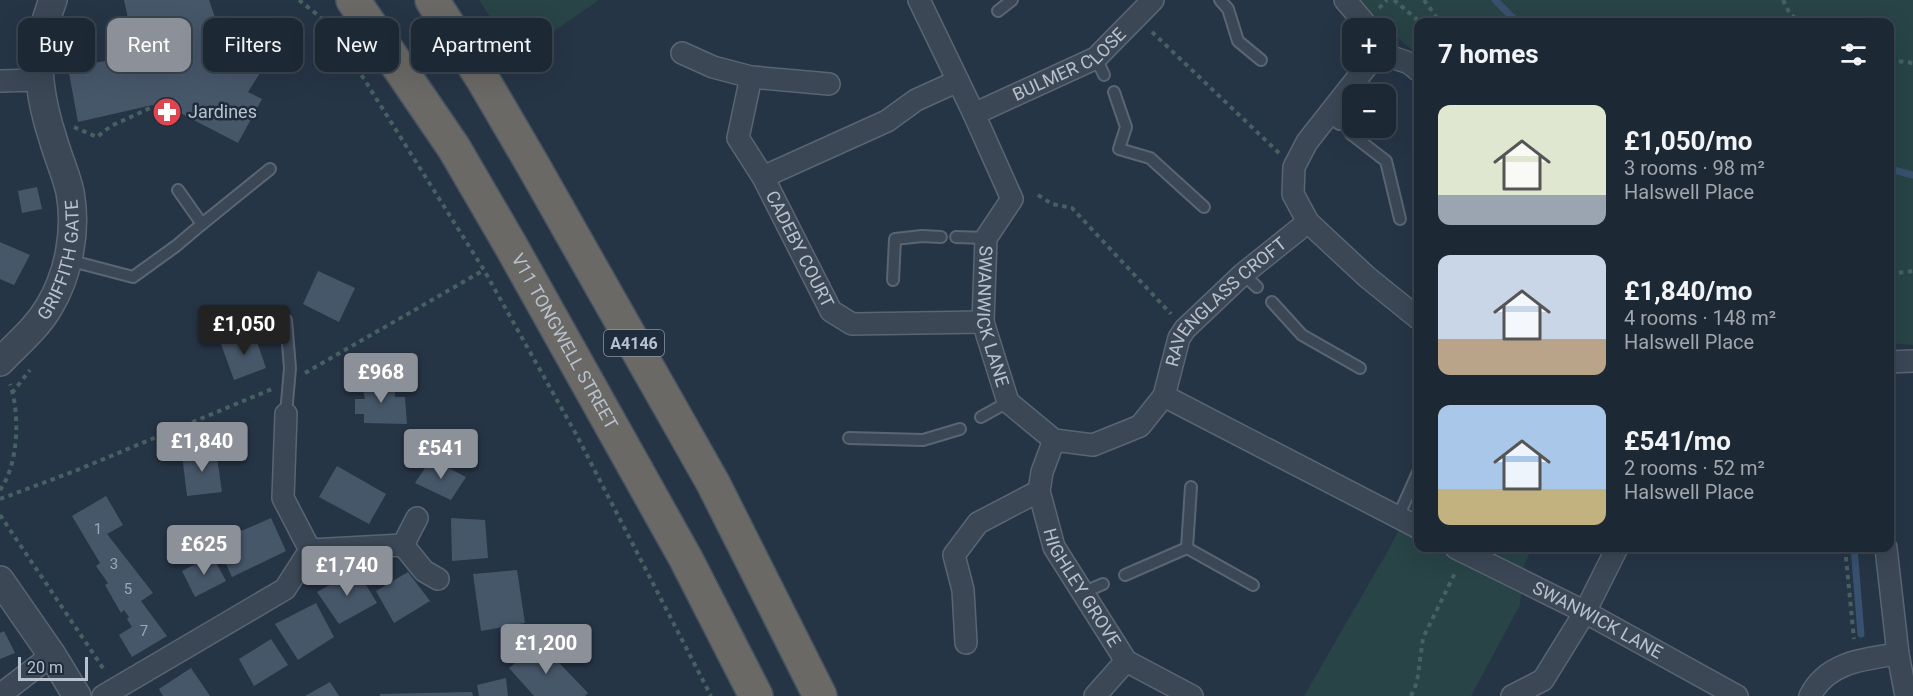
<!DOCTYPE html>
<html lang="en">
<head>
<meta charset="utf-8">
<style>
	:root { --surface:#1c2834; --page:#293440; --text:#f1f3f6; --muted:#a0a6ac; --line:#3a444f; --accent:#8c9099 }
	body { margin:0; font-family:Roboto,sans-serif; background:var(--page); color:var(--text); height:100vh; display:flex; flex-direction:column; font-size:22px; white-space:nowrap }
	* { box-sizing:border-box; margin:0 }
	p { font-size:20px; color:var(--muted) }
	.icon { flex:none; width:33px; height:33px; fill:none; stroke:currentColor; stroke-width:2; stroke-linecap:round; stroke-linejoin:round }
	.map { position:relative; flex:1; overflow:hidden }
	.sheet { position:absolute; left:1414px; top:18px; width:480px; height:534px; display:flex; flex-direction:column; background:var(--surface); border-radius:12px; box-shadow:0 6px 24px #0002,0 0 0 2px var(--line) }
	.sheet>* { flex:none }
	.guide { position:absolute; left:18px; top:18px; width:570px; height:54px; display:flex; gap:12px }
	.fabs { position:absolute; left:1342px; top:18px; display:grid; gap:12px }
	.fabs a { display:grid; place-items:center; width:54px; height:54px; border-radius:12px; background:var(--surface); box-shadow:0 6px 24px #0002,0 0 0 2px var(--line); font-size:30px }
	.scale { position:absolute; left:18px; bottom:15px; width:70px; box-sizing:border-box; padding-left:6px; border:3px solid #b8c2ce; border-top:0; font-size:16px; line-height:21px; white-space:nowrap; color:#b8c2ce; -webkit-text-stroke:4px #1f2c3b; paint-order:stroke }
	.price { position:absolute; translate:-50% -51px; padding:0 14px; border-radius:6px; background:var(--accent); color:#fff; font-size:20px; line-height:39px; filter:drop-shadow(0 2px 3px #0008) }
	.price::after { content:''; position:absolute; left:50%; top:36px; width:18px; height:14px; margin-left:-9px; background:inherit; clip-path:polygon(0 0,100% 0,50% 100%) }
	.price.selected { background:#222; color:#fff }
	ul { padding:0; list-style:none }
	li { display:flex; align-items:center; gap:18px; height:150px; padding:0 24px }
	li span { display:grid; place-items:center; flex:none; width:168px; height:120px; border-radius:12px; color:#555 }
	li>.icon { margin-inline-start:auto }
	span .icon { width:72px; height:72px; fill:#fffc; stroke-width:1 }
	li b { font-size:26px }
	h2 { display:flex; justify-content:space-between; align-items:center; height:72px; padding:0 24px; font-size:26px }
	.tag { padding:0 21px; border-radius:12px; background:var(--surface); box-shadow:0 6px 24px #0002,0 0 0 2px var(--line); font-size:21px; line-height:54px }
	.tag.selected { background:var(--accent); color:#fff }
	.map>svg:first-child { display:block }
	.green { fill:#284447 }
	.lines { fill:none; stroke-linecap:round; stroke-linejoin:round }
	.stream { stroke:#38516e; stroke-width:7 }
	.building { fill:#47576a }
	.service-casing { stroke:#596572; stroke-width:14 }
	.minor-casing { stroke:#596572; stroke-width:24 }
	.tertiary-casing { stroke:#596572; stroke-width:30 }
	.trunk-casing { stroke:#455260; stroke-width:36 }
	.path { stroke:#466162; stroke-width:4; stroke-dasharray:4.5 4.5; stroke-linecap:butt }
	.service { stroke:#3b4755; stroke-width:10 }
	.minor { stroke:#3b4755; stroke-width:21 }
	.tertiary { stroke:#3b4755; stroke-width:27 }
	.trunk { stroke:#6a6966; stroke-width:33 }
	.labels { text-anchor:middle; stroke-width:5; stroke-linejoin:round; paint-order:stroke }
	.number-label { font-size:15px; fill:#9ca7b5 }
	.shield { fill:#1f2c3b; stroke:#8a95a2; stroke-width:1.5 }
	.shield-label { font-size:16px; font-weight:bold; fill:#b8c2ce }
	.street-label { font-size:18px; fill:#b8c2ce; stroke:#1f2c3b }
	.poi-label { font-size:18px; fill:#b8c2ce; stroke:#1f2c3b; text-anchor:start }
</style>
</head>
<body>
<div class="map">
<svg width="1913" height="696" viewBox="0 0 1913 696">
	<rect width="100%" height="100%" fill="#263546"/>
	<g class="green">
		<path d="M479,0H599L516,57Z"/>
		<path d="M1358,0H1913V345L1890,343V22H1419V56L1389,30L1385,25Z"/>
		<path d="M1419,490V548H1532L1524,566L1520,605L1471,696H1304L1389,549Z"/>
	</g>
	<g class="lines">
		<g class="stream">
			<path d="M1495,0L1517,22"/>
			<path d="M1890,169L1913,175"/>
			<path d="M1854,548L1861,634"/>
		</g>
	</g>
	<g class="building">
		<path d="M124,0H209L221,35L267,62L248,92L262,99L238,143L161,103L78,122L68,68L136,55Z"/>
		<path d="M37,187L42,209L22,213L18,191Z"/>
		<path d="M0,242L30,255L14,285L0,279Z"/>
		<path d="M318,271L355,288L339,322L303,304Z"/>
		<path d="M254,333L266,368L234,380L221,344Z"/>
		<path d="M395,379V397H405L407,424L364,423V414H355V399H365L361,382Z"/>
		<path d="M216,450L222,492L187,496L182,455Z"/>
		<path d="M431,459L466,477L451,500L415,483Z"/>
		<path d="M337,466L386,494L369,524L319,497Z"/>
		<path d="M106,496L123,525L107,534L153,593L141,601L167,636L132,657L119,635L132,627L127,619L129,617L124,610L121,613L105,585L108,583L96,566L100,563L72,516Z"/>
		<path d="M271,518L286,551L232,577L216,542Z"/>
		<path d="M451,518L485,520L488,558L452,561Z"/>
		<path d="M212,555L226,581L195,597L182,571Z"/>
		<path d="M357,570L377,603L339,624L317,592Z"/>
		<path d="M517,570L525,623L481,631L473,574Z"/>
		<path d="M408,572L430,601L394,623L376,591Z"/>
		<path d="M316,603L334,637L298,660L275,624Z"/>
		<path d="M4,631L15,653L0,659V633Z"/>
		<path d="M271,639L288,665L254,686L239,659Z"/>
		<path d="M540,643L588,693L585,696H534L509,668Z"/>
		<path d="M191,668L210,696H163L159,689Z"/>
		<path d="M506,678L508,696H479L477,685Z"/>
		<path d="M330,682L339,696H305Z"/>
		<path d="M472,692L473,696H380V694Z"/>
	</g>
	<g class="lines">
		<g class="service-casing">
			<g id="service">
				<path d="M1220,0L1228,9L1238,41L1261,60"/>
				<path d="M998,11L1012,0"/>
				<path d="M1096,58L1104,75"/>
				<path d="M1114,92L1126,127L1119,149L1150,158L1204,207"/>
				<path d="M1327,115L1339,124"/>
				<path d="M1351,134L1386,161L1400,219"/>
				<path d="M202,224L270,169"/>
				<path d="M956,237L986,238"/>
				<path d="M68,260L133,277L176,246L202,224L178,190"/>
				<path d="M1243,274L1257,287"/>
				<path d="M893,280L895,239L922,236L941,237"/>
				<path d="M1272,302L1302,335L1360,368"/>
				<path d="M286,320L290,368L286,414"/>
				<path d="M981,417L1008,402"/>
				<path d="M849,438L923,440L960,429"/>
				<path d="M1398,517L1419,470"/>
				<path d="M1187,548L1191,487"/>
				<path d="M1125,575L1187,548L1253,585"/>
				<path d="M1084,592L1103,584"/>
			</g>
		</g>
		<g class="minor-casing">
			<g id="minor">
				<path id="s1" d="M919,0L974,114L1012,199L986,238L983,322L1008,402L1054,440L1093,445L1140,426L1164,396L1419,528"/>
				<path d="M1345,0L1369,28"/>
				<path d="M682,53L713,67L751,77"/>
				<path d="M1386,55L1409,63L1419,71"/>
				<path d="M1370,62L1307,142L1294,167L1293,194L1308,222L1367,277L1419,319"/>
				<path d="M0,81L40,80"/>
				<path id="s2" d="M829,84L751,77L738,138L763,177L831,311L852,324L983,322"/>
				<path id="s3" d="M974,114L1096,58L1153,0"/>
				<path d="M763,177L887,121L916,100L958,81"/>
				<path d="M1890,362L1913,361"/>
				<path id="s4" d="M1164,396L1179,338L1185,329L1243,274L1308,222"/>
				<path id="s5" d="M1054,440L1042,472L1039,491L1054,547L1126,661L1192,696"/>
				<path d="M403,545L417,518"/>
				<path id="s6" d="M1456,548L1585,612L1737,696"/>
				<path d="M1886,548L1898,654L1906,696"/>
				<path d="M310,550L403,545L424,571L438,579"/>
				<path d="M966,643L963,590L954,555L978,523L1039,491"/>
				<path d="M0,695L52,655"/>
				<path d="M103,696L285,589L310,550L283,498L286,414"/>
				<path d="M1095,696L1126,661"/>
				<path d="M1512,696L1543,680L1585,612L1617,548"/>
				<path d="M1810,696C1827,662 1864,659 1898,654"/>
			</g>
		</g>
		<g class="tertiary-casing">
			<g id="tertiary">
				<path id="s7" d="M0,362C17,344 36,329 49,307C69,274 77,230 70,192C66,174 58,157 53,139C47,121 42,100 40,81C37,54 43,25 53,0"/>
				<path d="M0,580L52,655L77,696"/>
			</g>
		</g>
		<g class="trunk-casing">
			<g id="trunk">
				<path id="s8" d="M353,0L454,148L511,246L686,559L756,696"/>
				<path d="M432,0L482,78L530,160L713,483L820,696"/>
			</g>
		</g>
		<g class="path">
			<path d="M299,0L330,25L484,270L576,434L711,696"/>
			<path d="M1394,0L1420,22"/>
			<path d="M1424,0L1440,22"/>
			<path d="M1783,0L1790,14L1801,22"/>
			<path d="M1379,8L1387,0"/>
			<path d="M1152,32L1279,153"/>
			<path d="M1890,60L1913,63"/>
			<path d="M74,127L97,137L111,126L161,103"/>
			<path d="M1038,195L1052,204L1072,208L1171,314"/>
			<path d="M1890,274L1913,271"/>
			<path d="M305,373L484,270"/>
			<path d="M12,393L30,370"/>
			<path d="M0,490C19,464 20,413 10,384"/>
			<path d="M0,499L75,471L272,389"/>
			<path d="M0,515L105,671"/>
			<path d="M1845,548L1854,639"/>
			<path d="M1411,696L1417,682L1423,638L1456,571"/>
		</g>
		<use href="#service" class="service"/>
		<use href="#minor" class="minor"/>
		<use href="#tertiary" class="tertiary"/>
		<use href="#trunk" class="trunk"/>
	</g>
	<defs>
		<g id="pharmacy-disc" transform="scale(1.5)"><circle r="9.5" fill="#e0444e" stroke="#1f2c3b"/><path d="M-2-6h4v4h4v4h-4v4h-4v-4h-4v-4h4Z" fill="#fff"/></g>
	</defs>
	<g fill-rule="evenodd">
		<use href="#pharmacy-disc" x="167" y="112"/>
	</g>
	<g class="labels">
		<g class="number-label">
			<text x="98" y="534">1</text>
			<text x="114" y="569">3</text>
			<text x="128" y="594">5</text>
			<text x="144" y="636">7</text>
		</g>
		<rect class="shield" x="604" y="330" width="60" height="26" rx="4.5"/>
		<g class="shield-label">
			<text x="634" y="349">A4146</text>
		</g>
		<g class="street-label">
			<text dy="6" stroke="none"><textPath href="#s3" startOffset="108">BULMER CLOSE</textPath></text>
			<text dy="6" stroke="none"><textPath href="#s2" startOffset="268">CADEBY COURT</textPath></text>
			<text dy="6" stroke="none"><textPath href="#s7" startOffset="123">GRIFFITH GATE</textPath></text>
			<text dy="6" stroke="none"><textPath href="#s4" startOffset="117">RAVENGLASS CROFT</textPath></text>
			<text dy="6" stroke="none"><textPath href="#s1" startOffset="346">SWANWICK LANE</textPath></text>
			<text dy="6" stroke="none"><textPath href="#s8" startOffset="402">V11 TONGWELL STREET</textPath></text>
			<text dy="6" stroke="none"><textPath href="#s5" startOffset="160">HIGHLEY GROVE</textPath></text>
			<text dy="6" stroke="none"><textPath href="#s6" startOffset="159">SWANWICK LANE</textPath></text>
		</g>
		<g class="poi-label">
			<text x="188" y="118">Jardines</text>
		</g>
	</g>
</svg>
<div class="fabs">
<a>+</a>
<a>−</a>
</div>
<div class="scale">20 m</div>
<b class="price selected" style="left:244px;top:356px">£1,050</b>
<b class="price" style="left:381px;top:404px">£968</b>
<b class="price" style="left:202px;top:473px">£1,840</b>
<b class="price" style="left:441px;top:480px">£541</b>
<b class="price" style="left:204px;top:576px">£625</b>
<b class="price" style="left:347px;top:597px">£1,740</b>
<b class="price" style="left:546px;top:675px">£1,200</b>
<div class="guide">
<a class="tag">Buy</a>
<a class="tag selected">Rent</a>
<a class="tag">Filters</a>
<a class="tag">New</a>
<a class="tag">Apartment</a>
</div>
<section class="sheet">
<h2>7 homes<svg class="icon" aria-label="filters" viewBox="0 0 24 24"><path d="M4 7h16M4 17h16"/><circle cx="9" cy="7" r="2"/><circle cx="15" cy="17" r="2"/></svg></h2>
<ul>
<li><span style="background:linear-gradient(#dfe7d0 75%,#9aa5b1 0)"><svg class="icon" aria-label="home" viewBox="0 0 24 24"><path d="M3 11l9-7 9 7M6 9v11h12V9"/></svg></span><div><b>£1,050/mo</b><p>3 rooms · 98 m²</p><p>Halswell Place</p></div></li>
<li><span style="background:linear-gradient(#c9d6e8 70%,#b9a48a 0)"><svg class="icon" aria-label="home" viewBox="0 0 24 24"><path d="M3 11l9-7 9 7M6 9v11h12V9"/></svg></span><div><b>£1,840/mo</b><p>4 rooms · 148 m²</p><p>Halswell Place</p></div></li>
<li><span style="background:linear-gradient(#a9c7e8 70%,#c2b280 0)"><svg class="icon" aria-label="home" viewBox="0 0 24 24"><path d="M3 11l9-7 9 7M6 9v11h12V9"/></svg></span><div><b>£541/mo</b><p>2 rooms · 52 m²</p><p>Halswell Place</p></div></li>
</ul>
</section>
</div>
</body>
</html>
